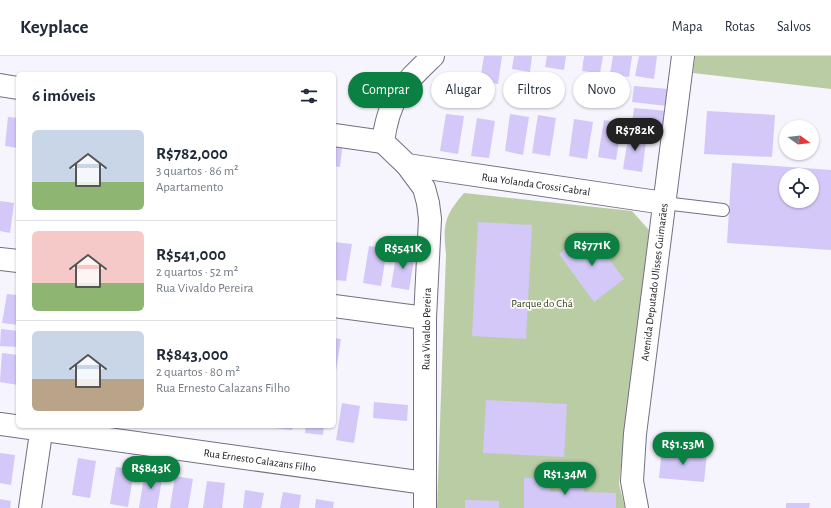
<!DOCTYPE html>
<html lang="pt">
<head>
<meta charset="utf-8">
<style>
	:root { --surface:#fff; --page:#f6f6f7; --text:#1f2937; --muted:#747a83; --line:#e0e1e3; --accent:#0b8043 }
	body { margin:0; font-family:"Alegreya Sans",sans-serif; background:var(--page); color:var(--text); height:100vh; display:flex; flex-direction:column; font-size:15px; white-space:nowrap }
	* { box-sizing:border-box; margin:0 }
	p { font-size:13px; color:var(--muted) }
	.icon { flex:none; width:22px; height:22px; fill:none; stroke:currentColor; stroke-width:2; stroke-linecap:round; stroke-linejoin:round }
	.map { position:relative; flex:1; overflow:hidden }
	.sheet { position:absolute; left:16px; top:16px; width:320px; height:356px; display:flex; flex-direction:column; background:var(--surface); border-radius:6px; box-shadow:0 1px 3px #0004 }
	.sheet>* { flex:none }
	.top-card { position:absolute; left:348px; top:16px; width:380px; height:36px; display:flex; gap:8px }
	.needle { width:26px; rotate:105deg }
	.tools { position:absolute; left:779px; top:64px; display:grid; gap:8px }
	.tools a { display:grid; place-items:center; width:40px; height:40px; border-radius:50%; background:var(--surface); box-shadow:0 1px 3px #0004; font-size:20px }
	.price { position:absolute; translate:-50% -34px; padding:0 9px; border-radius:14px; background:var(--accent); color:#fff; font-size:13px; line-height:26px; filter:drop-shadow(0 1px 2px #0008) }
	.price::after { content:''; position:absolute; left:50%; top:24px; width:12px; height:9px; margin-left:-6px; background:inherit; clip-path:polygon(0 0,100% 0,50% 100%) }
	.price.active { background:#222; color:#fff }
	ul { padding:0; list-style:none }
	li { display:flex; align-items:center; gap:12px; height:100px; padding:0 16px }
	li+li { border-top:1px solid var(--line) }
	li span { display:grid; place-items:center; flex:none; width:112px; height:80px; border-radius:6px; color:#555 }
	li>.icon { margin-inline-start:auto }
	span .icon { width:48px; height:48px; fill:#fffc; stroke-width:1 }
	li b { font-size:17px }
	h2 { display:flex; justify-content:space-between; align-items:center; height:48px; padding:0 16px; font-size:17px }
	.tag { padding:0 14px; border-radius:18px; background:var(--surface); box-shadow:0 1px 3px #0004; font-size:14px; line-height:36px }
	.tag.active { background:var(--accent); color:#fff }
	header { display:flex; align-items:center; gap:24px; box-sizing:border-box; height:56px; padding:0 20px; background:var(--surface); border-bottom:1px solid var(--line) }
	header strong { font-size:19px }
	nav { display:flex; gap:22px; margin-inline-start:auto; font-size:14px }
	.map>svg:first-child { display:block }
	.green { fill:#bacca4 }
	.building { fill:#d3c8f8; fill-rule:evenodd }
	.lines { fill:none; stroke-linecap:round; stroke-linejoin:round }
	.lane-casing { stroke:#747083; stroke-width:14 }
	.street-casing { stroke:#747083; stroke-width:24 }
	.lane { stroke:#fff; stroke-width:12 }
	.street { stroke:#fff; stroke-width:22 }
	.labels { text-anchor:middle; stroke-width:3.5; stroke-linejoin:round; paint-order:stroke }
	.street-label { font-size:11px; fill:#19171f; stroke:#fff }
	.park-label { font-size:11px; fill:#2f410e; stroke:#fff }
</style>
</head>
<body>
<header>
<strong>Keyplace</strong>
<nav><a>Mapa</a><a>Rotas</a><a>Salvos</a></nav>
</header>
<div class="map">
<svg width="831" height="452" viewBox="0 0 831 452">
	<rect width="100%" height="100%" fill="#f6f4fd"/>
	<g class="green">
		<path d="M695,0H831V33L693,17Z"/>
		<path d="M464,137L632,155L649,174L619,428L625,452H437L446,198C443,169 444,160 464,137Z"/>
	</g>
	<g class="building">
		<path d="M484,0H502L498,28L480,25Z"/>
		<path d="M514,0H532L530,16L512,13Z"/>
		<path d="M547,0H566L564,14L545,11Z"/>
		<path d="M584,0H603L600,17L582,15Z"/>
		<path d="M613,0H632L629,21L610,18Z"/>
		<path d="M639,0H657L654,23L635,20Z"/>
		<path d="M634,30L668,33L666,50L632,46Z"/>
		<path d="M634,52L668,55L666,72L632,68Z"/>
		<path d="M707,55L775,59L772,101L704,98Z"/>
		<path d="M446,58L464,60L458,98L440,95Z"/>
		<path d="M510,58L529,61L523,99L505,95Z"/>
		<path d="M538,59L556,62L550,100L532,97Z"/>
		<path d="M8,61L18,62V92L5,90Z"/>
		<path d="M477,62L495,65L489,102L471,100Z"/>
		<path d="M574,63L593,66L587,103L569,100Z"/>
		<path d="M604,64L622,67L616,104L598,101Z"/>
		<path d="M629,76L647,78L642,116L623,113Z"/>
		<path d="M334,85L343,86L340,111L334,110Z"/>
		<path d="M732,107L831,114V194L727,187ZM786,119H812V145H786Z"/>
		<path d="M0,145L14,147L10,177L0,175Z"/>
		<path d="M478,166L532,169L526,283L472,280Z"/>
		<path d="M589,176L624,223L594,246L559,198Z"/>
		<path d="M334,186L352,188L346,225L334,224Z"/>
		<path d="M369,190L387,193L381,230L363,227Z"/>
		<path d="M397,194L415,197L409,234L391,231Z"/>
		<path d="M7,238L18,239V269L2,267Z"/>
		<path d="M1,273L18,275V291L0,290Z"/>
		<path d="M334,282L341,283L335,321H334Z"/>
		<path d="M2,297L18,299V329L0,326Z"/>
		<path d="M486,344L567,348L564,401L483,397Z"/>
		<path d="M374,346L408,349L407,365L373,362Z"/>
		<path d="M342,347L360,350L354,387L336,384Z"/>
		<path d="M274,370H293L292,374L274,372Z"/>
		<path d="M306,370H324L323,379L305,377Z"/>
		<path d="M662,393L707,397L704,426L659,422Z"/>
		<path d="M0,397L15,399L11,429L0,427Z"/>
		<path d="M78,402L96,405L90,442L72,439Z"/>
		<path d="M116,411L134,414L128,451L110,448Z"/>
		<path d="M145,415L163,418L157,452H139Z"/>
		<path d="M175,420L193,423L188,452H170Z"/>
		<path d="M524,422H550V436H566V422H584V436L616,437V452H524Z"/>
		<path d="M207,425L225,427L222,452H203Z"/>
		<path d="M245,434L264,437L261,452H243Z"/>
		<path d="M283,436L301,439L299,452H280Z"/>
		<path d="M0,443L11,445L10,452H0Z"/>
		<path d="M316,443L334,446L333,452H315Z"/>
		<path d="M465,444L499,445V452H465Z"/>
		<path d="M786,447H810L809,452H786Z"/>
	</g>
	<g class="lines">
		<g class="lane-casing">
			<path id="lane" d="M664,147L723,154"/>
		</g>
		<g class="street-casing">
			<g id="street">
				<path d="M0,29L18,32"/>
				<path d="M334,79L383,86"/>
				<path d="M383,86L407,109L424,132L428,147L430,163L425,262V452"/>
				<path d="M383,86C389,41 402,30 433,0"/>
				<path d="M407,109L664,147"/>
				<path d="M0,203L18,205"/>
				<path d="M334,250L425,262"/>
				<path d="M0,368L425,427"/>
				<path d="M30,452L42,370"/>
				<path d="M637,452L632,425L635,378L683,0"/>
			</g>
		</g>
		<use href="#lane" class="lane"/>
		<use href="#street" class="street"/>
	</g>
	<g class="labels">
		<g class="street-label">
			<text transform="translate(536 128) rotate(8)" y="4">Rua Yolanda Crossi Cabral</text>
			<text transform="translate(654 226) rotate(-83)" y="4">Avenida Deputado Ulisses Guimarães</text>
			<text transform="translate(426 273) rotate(-89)" y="4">Rua Vivaldo Pereira</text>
			<text transform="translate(260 404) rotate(8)" y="4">Rua Ernesto Calazans Filho</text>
		</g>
		<g class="park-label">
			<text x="542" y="251">Parque do Chá</text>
		</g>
	</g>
</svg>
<div class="tools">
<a><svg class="needle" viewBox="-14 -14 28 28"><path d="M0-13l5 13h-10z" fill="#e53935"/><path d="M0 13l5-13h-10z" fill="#747a83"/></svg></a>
<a><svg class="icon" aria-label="locate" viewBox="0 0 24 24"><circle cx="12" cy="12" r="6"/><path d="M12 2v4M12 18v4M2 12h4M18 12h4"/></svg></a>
</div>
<b class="price active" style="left:635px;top:96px">R$782K</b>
<b class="price" style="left:592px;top:211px">R$771K</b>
<b class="price" style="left:403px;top:214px">R$541K</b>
<b class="price" style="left:683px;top:410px">R$1.53M</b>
<b class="price" style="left:151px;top:434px">R$843K</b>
<b class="price" style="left:565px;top:440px">R$1.34M</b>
<div class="top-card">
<a class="tag active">Comprar</a>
<a class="tag">Alugar</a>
<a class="tag">Filtros</a>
<a class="tag">Novo</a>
</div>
<section class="sheet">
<h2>6 imóveis<svg class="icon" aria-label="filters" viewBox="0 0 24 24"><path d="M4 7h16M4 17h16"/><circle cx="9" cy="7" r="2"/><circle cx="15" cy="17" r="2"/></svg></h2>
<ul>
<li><span style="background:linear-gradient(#c9d6e8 65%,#8fb573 0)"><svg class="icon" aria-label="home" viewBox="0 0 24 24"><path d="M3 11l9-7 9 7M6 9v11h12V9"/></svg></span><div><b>R$782,000</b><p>3 quartos · 86 m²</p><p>Apartamento</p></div></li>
<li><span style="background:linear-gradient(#f6c9c9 65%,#8fb573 0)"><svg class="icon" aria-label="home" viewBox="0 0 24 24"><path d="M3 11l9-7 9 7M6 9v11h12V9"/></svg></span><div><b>R$541,000</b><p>2 quartos · 52 m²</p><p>Rua Vivaldo Pereira</p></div></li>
<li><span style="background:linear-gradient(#c9d6e8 60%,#b9a48a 0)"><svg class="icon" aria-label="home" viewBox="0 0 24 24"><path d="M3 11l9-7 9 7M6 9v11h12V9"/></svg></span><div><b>R$843,000</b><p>2 quartos · 80 m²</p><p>Rua Ernesto Calazans Filho</p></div></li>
</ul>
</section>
</div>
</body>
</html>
